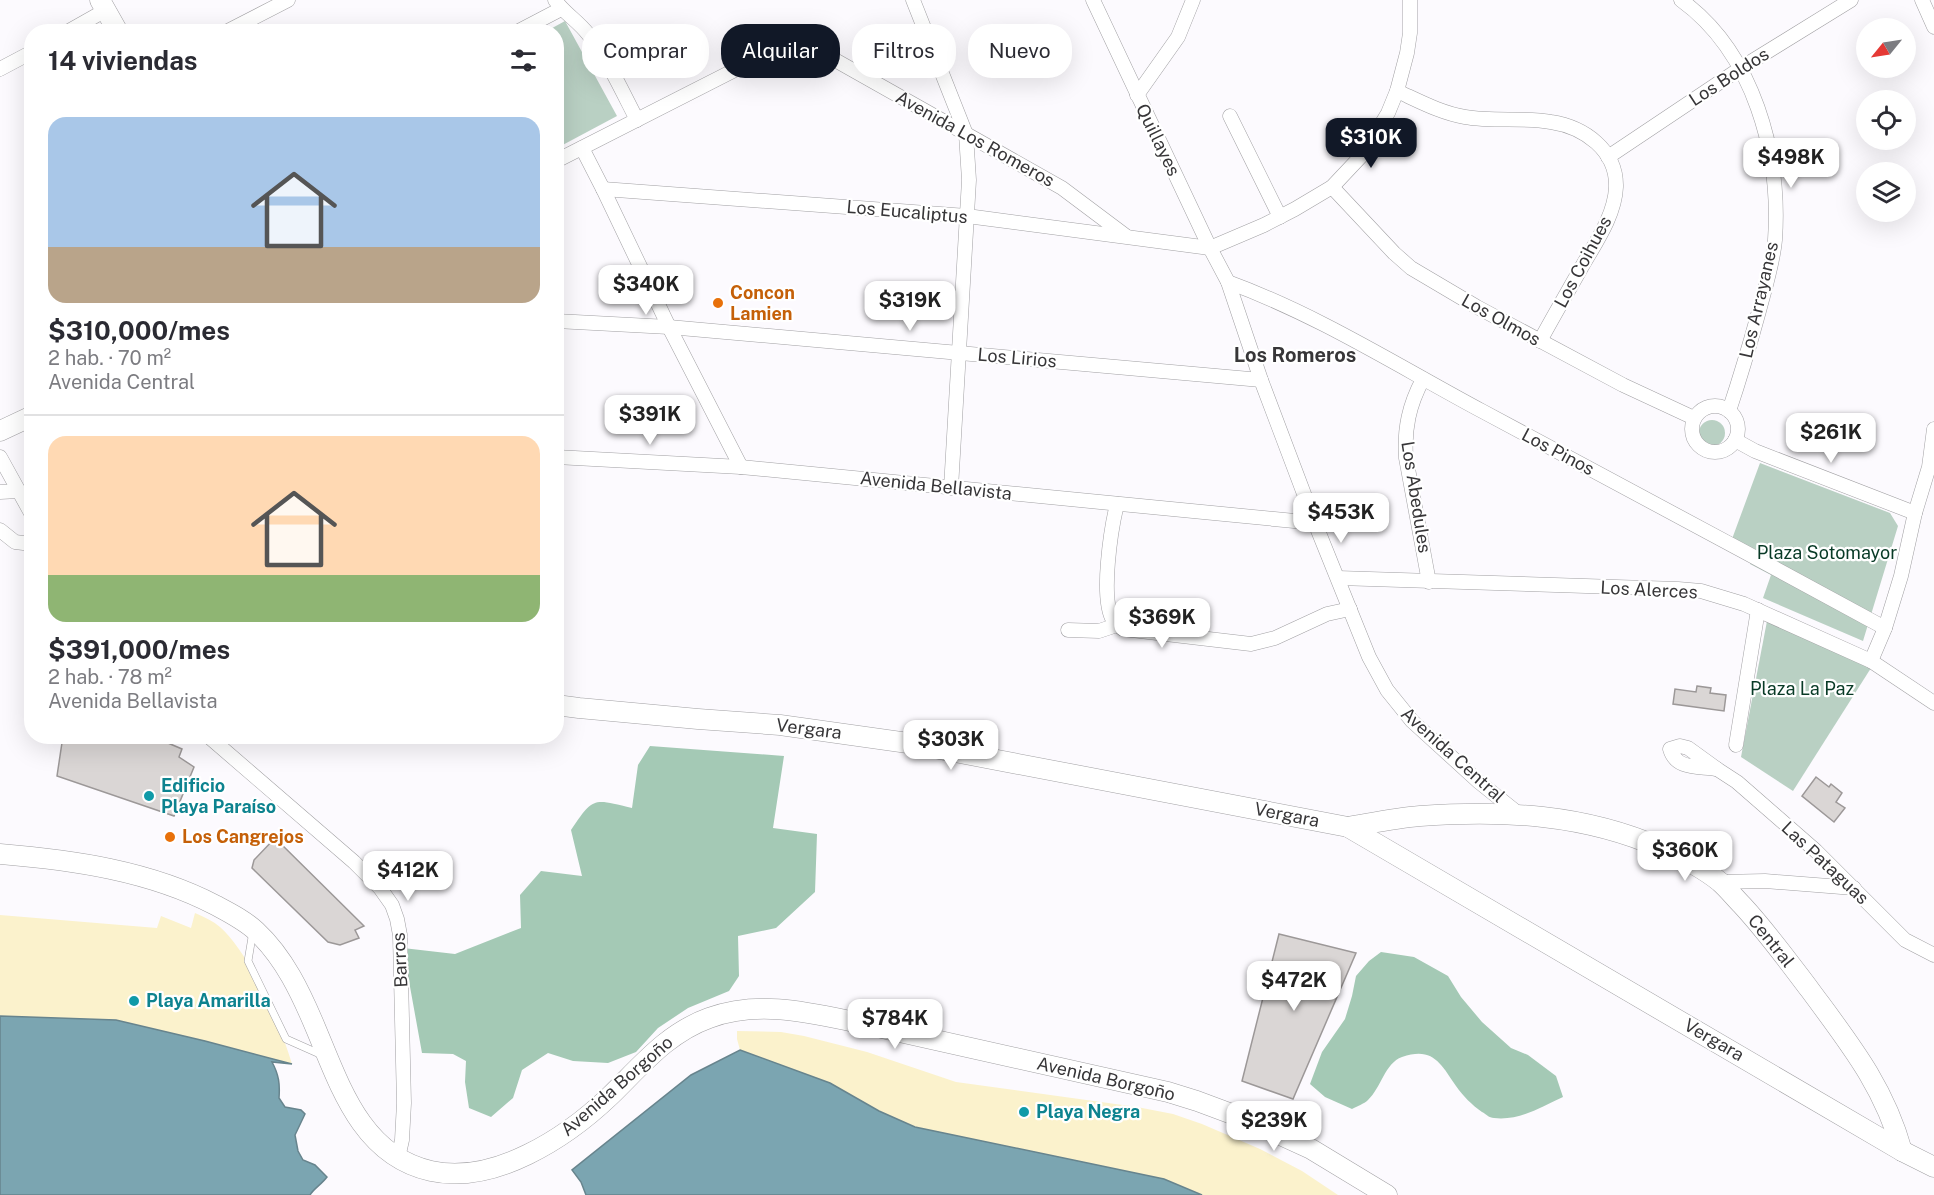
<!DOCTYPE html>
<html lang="es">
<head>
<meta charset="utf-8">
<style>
	:root { --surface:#fff; --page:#f7f7f7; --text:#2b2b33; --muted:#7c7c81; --line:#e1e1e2; --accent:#111827 }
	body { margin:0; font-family:"Public Sans",sans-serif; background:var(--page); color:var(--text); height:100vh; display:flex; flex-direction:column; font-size:22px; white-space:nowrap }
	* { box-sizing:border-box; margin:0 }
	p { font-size:20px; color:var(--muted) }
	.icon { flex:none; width:33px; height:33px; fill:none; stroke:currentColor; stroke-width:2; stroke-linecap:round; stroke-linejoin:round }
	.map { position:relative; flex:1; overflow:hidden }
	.details { position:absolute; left:24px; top:24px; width:540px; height:720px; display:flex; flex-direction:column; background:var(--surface); border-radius:24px; box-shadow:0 6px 24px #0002 }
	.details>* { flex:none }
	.banner { position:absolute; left:582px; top:24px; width:570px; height:54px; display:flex; gap:12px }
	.needle { width:39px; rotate:240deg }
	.buttons { position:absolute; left:1856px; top:18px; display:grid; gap:12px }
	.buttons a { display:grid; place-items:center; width:60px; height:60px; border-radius:50%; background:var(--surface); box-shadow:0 6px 24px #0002; font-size:30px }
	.price { position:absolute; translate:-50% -51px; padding:0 14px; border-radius:12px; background:#fff; color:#222; font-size:20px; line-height:39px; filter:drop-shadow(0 2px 3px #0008) }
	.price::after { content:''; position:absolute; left:50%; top:36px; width:18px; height:14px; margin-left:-9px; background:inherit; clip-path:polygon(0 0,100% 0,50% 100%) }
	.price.current { background:var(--accent); color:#fff }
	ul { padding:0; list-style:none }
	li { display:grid; align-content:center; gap:12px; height:318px; padding:0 24px }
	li+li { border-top:2px solid var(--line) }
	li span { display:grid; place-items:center; height:186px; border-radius:18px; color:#555 }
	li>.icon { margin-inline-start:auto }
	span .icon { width:108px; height:108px; fill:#fffc; stroke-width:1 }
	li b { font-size:26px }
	h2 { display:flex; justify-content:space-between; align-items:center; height:72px; padding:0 24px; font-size:26px }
	.chip { padding:0 21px; border-radius:24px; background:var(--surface); box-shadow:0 6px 24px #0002; font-size:21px; line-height:54px }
	.chip.current { background:var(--accent); color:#fff }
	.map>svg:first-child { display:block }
	.green { fill:#b9d0c3 }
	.forest { fill:#a4c9b5 }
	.sand { fill:#fbf2cc }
	.water { fill:#7ba5b1; stroke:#67848d; stroke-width:1.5 }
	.building { fill:#dad6d5; stroke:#9c9898; stroke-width:1.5 }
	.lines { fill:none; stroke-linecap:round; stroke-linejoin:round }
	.lane-casing { stroke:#a1a0a3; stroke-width:8 }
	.street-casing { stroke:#a1a0a3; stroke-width:15 }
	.secondary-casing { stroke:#a1a0a3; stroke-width:21 }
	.lane { stroke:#fff; stroke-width:7 }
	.street { stroke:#fff; stroke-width:14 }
	.secondary { stroke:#fff; stroke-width:20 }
	.food-dot { fill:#e8710a; stroke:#fff; stroke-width:2 }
	.culture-dot { fill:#0f9aa8; stroke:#fff; stroke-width:2 }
	.labels { text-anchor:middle; stroke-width:4.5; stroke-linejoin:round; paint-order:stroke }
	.street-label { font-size:18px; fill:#373638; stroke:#fff }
	.food-label { font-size:18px; font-weight:bold; fill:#c56008; stroke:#fff; text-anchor:start }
	.park-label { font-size:18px; fill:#083a26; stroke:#fff }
	.culture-label { font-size:18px; font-weight:bold; fill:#0d838f; stroke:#fff; text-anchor:start }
	.neighbourhood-label { font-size:20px; font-weight:bold; fill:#373638; stroke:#fff }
</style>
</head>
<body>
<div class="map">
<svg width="1934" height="1195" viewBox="0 0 1934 1195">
	<rect width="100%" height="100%" fill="#fcfafe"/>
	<g class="green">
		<path d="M565,21L617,116L557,148L556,32H545Z"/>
		<circle cx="1712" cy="433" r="13"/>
		<path d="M1760,463L1890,513L1898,526L1863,641L1763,598L1771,575L1750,564L1755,550L1732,539Z"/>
		<path d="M1767,621L1871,668L1793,791L1741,757Z"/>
	</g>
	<g class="forest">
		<path d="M650,746L784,756L773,828L817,834L815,892L776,928L738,936L739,976L729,991L688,1008L658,1028L636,1052L608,1063L573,1061L548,1053L522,1070L513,1098L491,1117L469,1108L465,1082L466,1061L453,1054L422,1053L403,948L455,954L521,928L520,895L541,871L582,876L571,830C594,796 593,799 632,808L638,765Z"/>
		<path d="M1381,952L1414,957L1448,976L1461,997L1482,1022L1511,1048L1528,1055L1556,1076L1563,1097C1541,1107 1519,1121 1494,1118C1489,1118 1486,1114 1482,1112C1472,1105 1463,1096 1456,1086C1441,1064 1433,1046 1402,1057C1385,1063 1381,1088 1368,1100C1364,1104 1357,1106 1352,1109L1325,1097L1310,1084L1322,1052L1345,1019L1352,996L1356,976L1369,961Z"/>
	</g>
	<g class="sand">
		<path d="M195,913C204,917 213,921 220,927C251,955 280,1024 292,1064L205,1041L116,1020L0,1016V915L157,928L161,916L191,928Z"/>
		<path d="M737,1031L781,1032L804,1036L867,1052L956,1082L1137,1107L1173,1114L1202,1124L1260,1149L1302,1171L1338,1195H1202L1164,1179L915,1127L740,1050L737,1039Z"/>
	</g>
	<g class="water">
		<path d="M0,1016L116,1020L205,1041L292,1064L272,1062C279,1075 280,1084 279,1098L285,1107L301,1110L305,1114L295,1135L298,1151L303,1160L315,1165L327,1177C322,1184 313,1189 310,1195H0Z"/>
		<path d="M740,1050L830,1083L879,1111L915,1127L1164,1179L1202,1195H586L581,1182L572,1170L691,1075Z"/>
	</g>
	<g class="building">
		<path d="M1697,686L1711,688L1710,693L1726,695L1724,711L1673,704L1675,689L1696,692Z"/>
		<path d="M63,736H163L161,740L182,749L179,757L194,767L174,816L57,776Z"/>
		<path d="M1816,777L1829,787L1831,784L1842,793L1836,802L1845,808L1834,822L1802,796Z"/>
		<path d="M275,838L364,926L355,930L359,938L340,945L328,942L252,868L254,860Z"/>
		<path d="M1279,934L1356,953L1293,1099L1242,1081Z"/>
	</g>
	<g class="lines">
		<g class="lane-casing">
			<path id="lane" d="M253,931L248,961L286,1039L322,1055"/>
		</g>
		<g class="street-casing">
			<g id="street">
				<path d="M555,0C564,13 578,21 588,34C608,60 622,91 637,120"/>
				<path d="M913,0L966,134L969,180L951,488"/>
				<path d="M1093,0L1210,248L1228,282L1261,380L1315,523L1369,657L1387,690L1412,721L1479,782L1519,814"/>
				<path d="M1681,0C1754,53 1781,154 1775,240C1773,263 1765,288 1759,311C1750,344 1740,378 1729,411"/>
				<path d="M1922,0L1934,27"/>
				<path d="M67,32L106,10"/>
				<path d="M226,32L288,0"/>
				<path d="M517,32L561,9"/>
				<path d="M0,69L32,52"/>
				<path d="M1397,91C1419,101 1441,113 1465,117C1493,122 1523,117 1551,122C1584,127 1617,150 1616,187C1615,216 1594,245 1580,270C1567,293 1553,317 1540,341"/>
				<path d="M1137,95L1178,37L1193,0"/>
				<path d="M1230,116L1280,217"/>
				<path d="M582,148L603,189L669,327L741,467"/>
				<path d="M1608,157L1741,68L1851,0"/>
				<path d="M556,161L770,52C798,41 809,47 835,60L1062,188L1126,236"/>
				<path d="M1332,187L1394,253L1411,268L1477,307L1623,385L1694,418"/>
				<path d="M603,189L967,216L1210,248L1264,225L1295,209L1332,187L1364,153L1388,113L1397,91L1407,53L1410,33V0"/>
				<path d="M1228,282C1318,315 1398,366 1482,411C1617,483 1751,555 1885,628"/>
				<path d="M556,321L669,327L1261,380"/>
				<path d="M1423,379C1409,405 1404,429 1406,458L1429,582"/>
				<circle cx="1715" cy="429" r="23"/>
				<path d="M1735,440L1755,451L1915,513"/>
				<path d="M0,457L32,515"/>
				<path d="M556,457L741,467L1315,523"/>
				<path d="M0,492L19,491"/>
				<path d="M1117,504C1111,529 1100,598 1113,620C1115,624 1119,626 1123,629L1251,644L1275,638L1327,614L1350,609"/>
				<path d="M0,530L15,542L32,544"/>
				<path d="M1338,578L1678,589L1701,591L1744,604L1871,661L1934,703"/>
				<path d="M1068,630L1099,631L1117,625"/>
				<path d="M1871,661L1885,628L1901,576L1915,513L1929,467L1934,429"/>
				<path d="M208,736L354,862L380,888L392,905L397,919L400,935L404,1103L402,1140L398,1158"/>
				<path d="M1736,745L1758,610"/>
				<path d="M1680,746L1688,748L1717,769C1698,766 1676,770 1670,749Z"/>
				<path d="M1717,769L1737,782L1816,851L1905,940L1934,955"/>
				<path d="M1720,882L1765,881L1854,888"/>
			</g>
		</g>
		<g class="secondary-casing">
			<g id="secondary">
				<path d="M100,0L118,32"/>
				<path d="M0,431L32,416"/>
				<path d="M556,705L579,708L698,719L780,725L908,743L1348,827L1902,1151L1934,1167"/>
				<path d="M1348,827C1372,823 1396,818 1420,816C1503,810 1584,814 1661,848C1681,857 1703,868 1720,882C1728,889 1735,898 1742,905C1767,932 1788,961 1810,990C1849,1043 1884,1086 1902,1151"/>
				<path d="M0,854C73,860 150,871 215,905C230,913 244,920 256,931C284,957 301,993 316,1029C340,1086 362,1156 431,1171C494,1185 566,1138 610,1096C641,1066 667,1033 709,1018C757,1000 807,1012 855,1022L1168,1092L1197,1101L1248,1120L1311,1149L1387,1195"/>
			</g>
		</g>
		<use href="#lane" class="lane"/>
		<use href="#street" class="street"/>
		<use href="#secondary" class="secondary"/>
	</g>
	<g class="food-dot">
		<circle cx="718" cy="303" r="6"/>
		<circle cx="170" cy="837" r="6"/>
	</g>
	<g class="culture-dot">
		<circle cx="149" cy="796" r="6"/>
		<circle cx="134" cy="1001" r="6"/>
		<circle cx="1024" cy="1112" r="6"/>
	</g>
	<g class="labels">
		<g class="street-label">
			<text transform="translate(1729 77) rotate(-33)" y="6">Los Boldos</text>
			<text transform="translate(975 139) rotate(29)" y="6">Avenida Los Romeros</text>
			<text transform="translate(1158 140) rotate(64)" y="6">Quillayes</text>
			<text transform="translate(907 212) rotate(5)" y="6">Los Eucaliptus</text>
			<text transform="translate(1583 262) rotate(-62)" y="6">Los Coihues</text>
			<text transform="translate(1759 300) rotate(-77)" y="6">Los Arrayanes</text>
			<text transform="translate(1501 320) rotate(29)" y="6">Los Olmos</text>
			<text transform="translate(1017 358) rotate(5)" y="6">Los Lirios</text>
			<text transform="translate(1558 452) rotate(28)" y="6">Los Pinos</text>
			<text transform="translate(936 486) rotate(6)" y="6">Avenida Bellavista</text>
			<text transform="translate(1416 497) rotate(81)" y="6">Los Abedules</text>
			<text transform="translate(1649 590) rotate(3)" y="6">Los Alerces</text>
			<text transform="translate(809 729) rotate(7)" y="6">Vergara</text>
			<text transform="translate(1453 755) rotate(42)" y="6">Avenida Central</text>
			<text transform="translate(1287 815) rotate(11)" y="6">Vergara</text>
			<text transform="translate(1825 863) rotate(43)" y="6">Las Pataguas</text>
			<text transform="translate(1771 941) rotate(51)" y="6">Central</text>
			<text transform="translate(400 960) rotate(-93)" y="6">Barros</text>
			<text transform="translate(1714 1040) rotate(30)" y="6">Vergara</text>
			<text transform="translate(1106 1079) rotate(13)" y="6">Avenida Borgoño</text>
			<text transform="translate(617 1086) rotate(-41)" y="6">Avenida Borgoño</text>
		</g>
		<g class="food-label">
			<text x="730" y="299">Concon<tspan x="730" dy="21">Lamien</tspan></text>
			<text x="182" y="843">Los Cangrejos</text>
		</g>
		<g class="park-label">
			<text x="1827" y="559">Plaza Sotomayor</text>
			<text x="1802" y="695">Plaza La Paz</text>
		</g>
		<g class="culture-label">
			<text x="161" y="792">Edificio<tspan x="161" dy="21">Playa Paraíso</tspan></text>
			<text x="146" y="1007">Playa Amarilla</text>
			<text x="1036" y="1118">Playa Negra</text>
		</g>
		<g class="neighbourhood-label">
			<text x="1295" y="362">Los Romeros</text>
		</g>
	</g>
</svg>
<div class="buttons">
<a><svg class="needle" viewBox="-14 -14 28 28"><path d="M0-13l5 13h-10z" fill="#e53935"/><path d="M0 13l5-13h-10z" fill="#7c7c81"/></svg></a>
<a><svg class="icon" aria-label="locate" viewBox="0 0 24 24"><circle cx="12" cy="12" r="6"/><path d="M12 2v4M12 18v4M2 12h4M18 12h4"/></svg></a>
<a><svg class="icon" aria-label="layers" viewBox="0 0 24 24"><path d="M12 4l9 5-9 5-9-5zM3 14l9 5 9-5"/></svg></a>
</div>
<b class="price current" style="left:1371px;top:169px">$310K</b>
<b class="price" style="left:1791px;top:189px">$498K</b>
<b class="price" style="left:646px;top:316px">$340K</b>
<b class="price" style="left:910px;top:332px">$319K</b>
<b class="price" style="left:650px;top:446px">$391K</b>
<b class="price" style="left:1831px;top:464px">$261K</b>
<b class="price" style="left:1341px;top:544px">$453K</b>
<b class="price" style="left:1162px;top:649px">$369K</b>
<b class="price" style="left:951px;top:771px">$303K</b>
<b class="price" style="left:1685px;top:882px">$360K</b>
<b class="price" style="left:408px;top:902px">$412K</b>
<b class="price" style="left:1294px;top:1012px">$472K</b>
<b class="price" style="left:895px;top:1050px">$784K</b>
<b class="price" style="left:1274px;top:1152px">$239K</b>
<div class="banner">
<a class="chip">Comprar</a>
<a class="chip current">Alquilar</a>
<a class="chip">Filtros</a>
<a class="chip">Nuevo</a>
</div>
<section class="details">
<h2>14 viviendas<svg class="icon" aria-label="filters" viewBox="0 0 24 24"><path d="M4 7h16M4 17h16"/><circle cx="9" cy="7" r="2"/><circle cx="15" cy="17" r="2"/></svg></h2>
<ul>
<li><span style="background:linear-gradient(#a9c7e8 70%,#b9a48a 0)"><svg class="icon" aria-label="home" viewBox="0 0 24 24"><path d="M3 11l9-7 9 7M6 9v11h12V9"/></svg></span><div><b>$310,000/mes</b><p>2 hab. · 70 m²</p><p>Avenida Central</p></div></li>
<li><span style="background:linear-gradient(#ffd9b3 75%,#8fb573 0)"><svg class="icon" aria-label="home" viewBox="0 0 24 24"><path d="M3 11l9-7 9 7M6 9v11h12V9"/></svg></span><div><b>$391,000/mes</b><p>2 hab. · 78 m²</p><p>Avenida Bellavista</p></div></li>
</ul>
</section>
</div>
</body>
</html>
